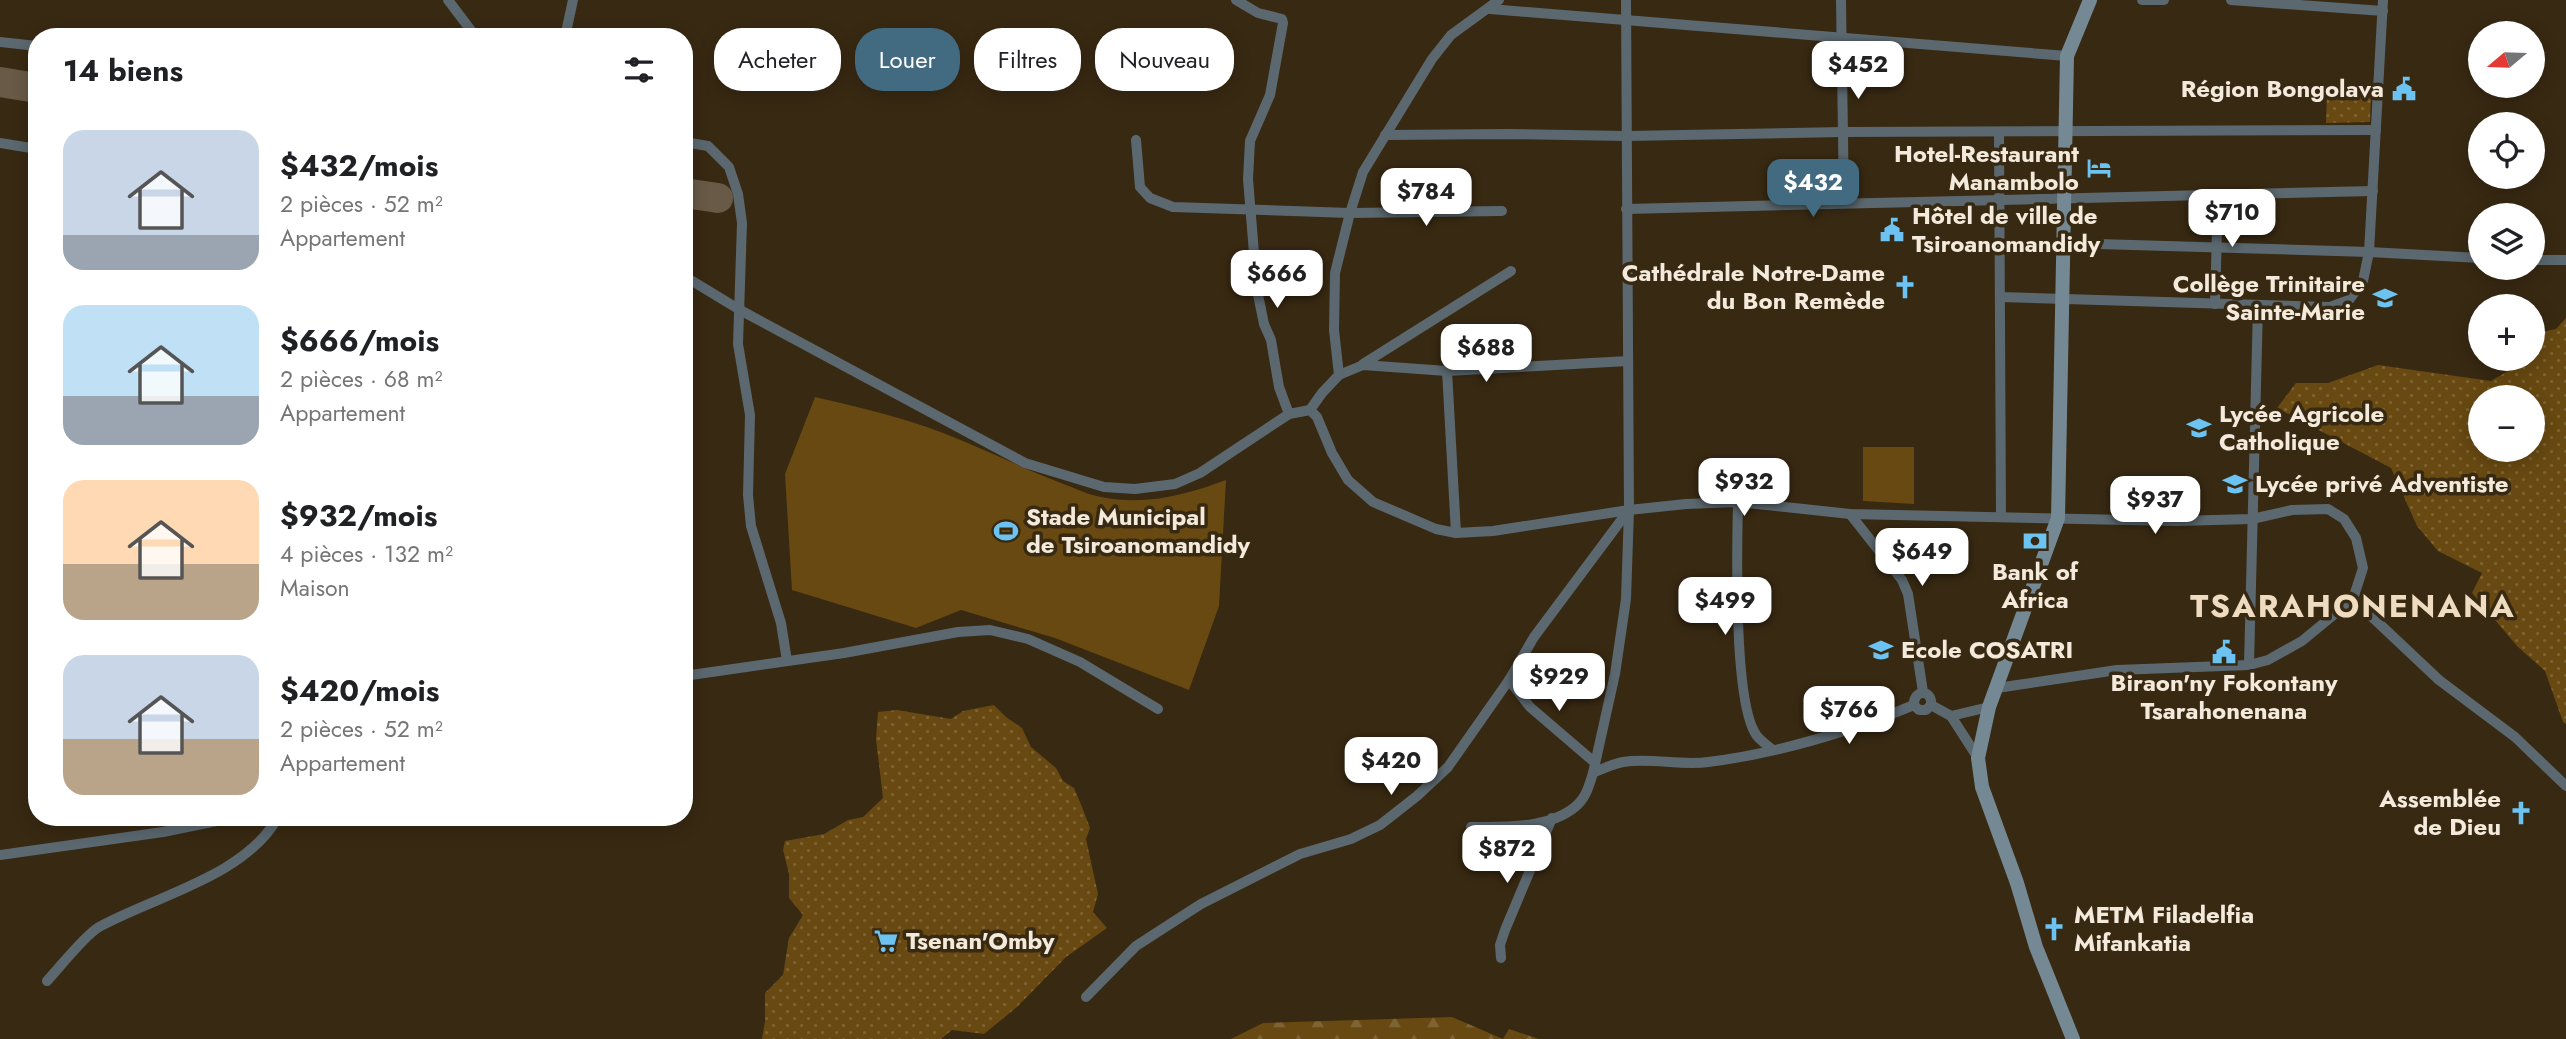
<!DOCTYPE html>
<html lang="fr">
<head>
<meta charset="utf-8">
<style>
	:root { --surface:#fff; --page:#f2f2f2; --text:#202124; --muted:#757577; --accent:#426a81 }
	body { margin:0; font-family:Jost,sans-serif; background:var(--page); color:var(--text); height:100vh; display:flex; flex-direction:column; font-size:26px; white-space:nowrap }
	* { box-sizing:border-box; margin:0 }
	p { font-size:23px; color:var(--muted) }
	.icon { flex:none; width:38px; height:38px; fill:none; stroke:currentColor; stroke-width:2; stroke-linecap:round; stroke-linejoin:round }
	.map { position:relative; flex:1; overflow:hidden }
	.drawer { position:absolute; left:28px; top:28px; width:665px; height:798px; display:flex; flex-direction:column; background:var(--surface); border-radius:28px; box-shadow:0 4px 18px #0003 }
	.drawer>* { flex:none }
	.guide { position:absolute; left:714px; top:28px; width:665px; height:63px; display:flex; gap:14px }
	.needle { width:46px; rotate:251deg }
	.controls { position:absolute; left:2468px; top:21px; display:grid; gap:14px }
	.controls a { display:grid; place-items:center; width:77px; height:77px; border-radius:50%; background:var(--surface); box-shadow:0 4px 18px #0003; font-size:35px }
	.price { position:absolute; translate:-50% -60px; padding:0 16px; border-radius:14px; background:#fff; color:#222; font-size:23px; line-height:46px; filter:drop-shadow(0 2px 4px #0008) }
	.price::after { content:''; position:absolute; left:50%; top:42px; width:21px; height:16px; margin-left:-10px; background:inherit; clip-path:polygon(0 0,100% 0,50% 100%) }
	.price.current { background:var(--accent); color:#fff }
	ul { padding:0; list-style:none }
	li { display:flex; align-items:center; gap:21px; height:175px; padding:0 35px }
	li span { display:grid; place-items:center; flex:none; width:196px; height:140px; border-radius:21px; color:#555 }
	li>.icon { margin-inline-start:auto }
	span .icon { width:84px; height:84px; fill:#fffc; stroke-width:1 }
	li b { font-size:30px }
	h2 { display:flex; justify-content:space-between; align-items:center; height:84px; padding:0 35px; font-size:30px }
	.pill { padding:0 24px; border-radius:28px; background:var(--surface); box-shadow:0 4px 18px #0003; font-size:24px; line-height:63px }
	.pill.current { background:var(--accent); color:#fff }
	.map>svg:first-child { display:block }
	.green { fill:url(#green-dots); fill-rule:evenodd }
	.forest { fill:url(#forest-firs) }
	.pitch { fill:#684911 }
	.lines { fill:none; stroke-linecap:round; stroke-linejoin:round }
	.taxiway { stroke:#685a46; stroke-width:30 }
	.street { stroke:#5b686f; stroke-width:10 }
	.secondary { stroke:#758995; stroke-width:14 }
	.labels { text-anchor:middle; stroke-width:7; stroke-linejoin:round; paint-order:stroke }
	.poi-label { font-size:24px; font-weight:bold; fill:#f3eadc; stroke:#382912; text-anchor:start }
	.district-label { font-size:32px; font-weight:bold; letter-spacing:2px; fill:#efdcc0; stroke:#382912 }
</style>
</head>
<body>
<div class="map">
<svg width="2566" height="1039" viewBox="0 0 2566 1039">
	<defs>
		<pattern id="green-dots" width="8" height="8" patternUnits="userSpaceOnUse" patternTransform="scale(1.75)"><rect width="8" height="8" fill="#684911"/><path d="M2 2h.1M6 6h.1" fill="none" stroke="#7e6333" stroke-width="1.8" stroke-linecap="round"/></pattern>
		<pattern id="forest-firs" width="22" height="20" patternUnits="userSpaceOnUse" patternTransform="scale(1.75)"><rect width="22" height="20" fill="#684911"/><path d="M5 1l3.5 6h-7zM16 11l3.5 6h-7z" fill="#7e6333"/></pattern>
	</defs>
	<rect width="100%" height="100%" fill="#382912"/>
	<g class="green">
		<path d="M2327,93H2371L2370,122L2326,123Z"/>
		<path d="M2566,318V724L2563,722L2545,671L2518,647L2472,593L2482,573L2438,551L2417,526L2391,468L2277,408L2296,383H2328L2378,365L2491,381L2528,359H2532V334L2556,329ZM2480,397H2532V450H2480Z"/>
		<path d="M994,705L1006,717L1022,728L1031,747L1056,768L1063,781L1074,788L1082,807L1090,828L1086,839L1098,894L1093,912L1107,928L1066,957L1017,1007L984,1034L952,1030L941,1039H762L765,1021V993L783,975L789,938L803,915L789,898V874L783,850L785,841L824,834L848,820L863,817L883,798L876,739L878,712L897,710L951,719L963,711Z"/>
	</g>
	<path class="forest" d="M1452,1017L1503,1039L1509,1029L1539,1039H1231L1263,1023Z"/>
	<g class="pitch">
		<path d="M815,397C857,407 902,417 943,433C984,449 1024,469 1066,485C1077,489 1089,495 1101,497C1145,506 1186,495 1226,480L1219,606L1189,690L1055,638L961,610L916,628L792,590L785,474Z"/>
		<path d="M1863,447H1914V504L1863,501Z"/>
	</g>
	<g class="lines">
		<g class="taxiway">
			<path d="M0,82L37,88"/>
			<path d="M684,193L718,198"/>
		</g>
		<g class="street">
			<path d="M448,0L476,37"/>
			<path d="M1236,0L1258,13L1282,19L1283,23L1270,95L1250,141L1248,179L1257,290L1264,324L1271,340L1279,387L1289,414"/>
			<path d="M1841,0L1844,203"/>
			<path d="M2142,0H2164"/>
			<path d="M2231,0L2383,11"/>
			<path d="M1490,9L2067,56"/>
			<path d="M565,37L573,0"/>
			<path d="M0,42L37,46"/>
			<path d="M1999,132L2001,517"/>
			<path d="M1385,135L1509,134L1626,136L1843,132L2376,130"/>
			<path d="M1136,140L1140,187L1150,198L1173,207L1350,213L1502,211"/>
			<path d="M684,142L708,146L729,167L738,194L742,223L738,344L750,415L748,495L751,526L781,623L787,661"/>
			<path d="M0,143L37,149"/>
			<path d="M1626,209L2373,191"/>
			<path d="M2063,243L2369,252L2480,258"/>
			<path d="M2532,260H2566"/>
			<path d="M684,276L740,310L1025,463L1104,487L1135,489L1175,484L1200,473L1289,414L1310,410L1317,417L1332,453L1348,480L1373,502L1436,529L1456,533L1493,531L1629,510L1686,504L1738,502L1850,514L2176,521L2252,519L2292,510L2328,509L2344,519L2356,538L2363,568L2353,599L2302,641L2268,660L2249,665"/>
			<path d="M2000,297L2330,307L2349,300L2363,281L2369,252L2383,0"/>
			<path d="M2215,304L2218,194"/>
			<path d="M1363,364L1511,271"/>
			<path d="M1447,371L1456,533"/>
			<path d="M1339,375L1363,365L1447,371L1628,361"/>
			<path d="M1310,410L1322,393L1339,375L1334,330L1335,273L1350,213L1363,172L1432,59L1451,35L1499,0"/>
			<path d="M1738,502C1737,546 1733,705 1757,736C1761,741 1768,746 1773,750"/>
			<path d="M1850,514L1902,580L1908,594L1923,692"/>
			<path d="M2353,599L2439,680L2515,737L2566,786"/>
			<path d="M684,676L844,653L958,632L990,630L1028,639L1080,662L1158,709"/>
			<path d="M1509,680L1530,707L1593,761"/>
			<path d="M1997,688L2117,670L2249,665L2258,306"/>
			<path d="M1931,705L1951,716L1978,758"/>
			<path d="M1951,716L1989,707"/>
			<path d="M1593,773L1615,674L1626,599L1629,510L1626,0"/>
			<path d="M1471,827C1504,827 1548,829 1575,807C1586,798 1589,786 1593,773C1602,769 1612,764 1623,762C1650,757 1680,766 1708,762C1780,753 1848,732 1914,705L1919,710H1926L1931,705C1933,689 1913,689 1914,705"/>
			<path d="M0,855L163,832L236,817"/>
			<path d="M1501,958L1500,945L1505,930L1552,818"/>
			<path d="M47,981C60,967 84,936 99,927C155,896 246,876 278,817"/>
			<path d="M1086,997L1136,946L1201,904L1300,854L1351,839L1380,825L1417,796L1448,767L1509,680L1534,637L1628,511"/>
		</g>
		<path class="secondary" d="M2073,1039L2036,947L2017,883L1982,787L1978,758L1989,707L2058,518L2067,56L2090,0"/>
	</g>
	<defs>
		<g id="civic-bare" transform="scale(1.89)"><path d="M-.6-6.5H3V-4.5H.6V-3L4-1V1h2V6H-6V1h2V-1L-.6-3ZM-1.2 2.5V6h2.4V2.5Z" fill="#6cc3f2" stroke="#382912" stroke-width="2.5" paint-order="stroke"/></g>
		<g id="hotel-bare" transform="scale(1.89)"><path d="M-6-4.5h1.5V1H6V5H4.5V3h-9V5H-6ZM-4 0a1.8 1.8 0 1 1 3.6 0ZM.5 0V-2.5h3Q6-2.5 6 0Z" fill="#6cc3f2" stroke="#382912" stroke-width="2.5" paint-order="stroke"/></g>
		<g id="church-bare" transform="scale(1.89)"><path d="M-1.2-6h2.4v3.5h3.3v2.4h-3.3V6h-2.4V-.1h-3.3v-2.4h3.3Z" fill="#6cc3f2" stroke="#382912" stroke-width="2.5" paint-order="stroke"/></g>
		<g id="school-bare" transform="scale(1.89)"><path d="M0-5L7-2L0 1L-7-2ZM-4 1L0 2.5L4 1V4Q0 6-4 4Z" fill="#6cc3f2" stroke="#382912" stroke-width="2.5" paint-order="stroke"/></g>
		<g id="stadium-bare" transform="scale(1.89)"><path d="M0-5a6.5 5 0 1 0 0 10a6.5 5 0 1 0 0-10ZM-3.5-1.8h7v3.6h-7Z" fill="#6cc3f2" stroke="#382912" stroke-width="2.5" paint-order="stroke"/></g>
		<g id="bank-bare" transform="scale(1.89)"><path d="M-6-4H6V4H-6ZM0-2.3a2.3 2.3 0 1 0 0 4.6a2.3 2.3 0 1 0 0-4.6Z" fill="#6cc3f2" stroke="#382912" stroke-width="2.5" paint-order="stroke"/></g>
		<g id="supermarket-bare" transform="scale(1.89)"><path d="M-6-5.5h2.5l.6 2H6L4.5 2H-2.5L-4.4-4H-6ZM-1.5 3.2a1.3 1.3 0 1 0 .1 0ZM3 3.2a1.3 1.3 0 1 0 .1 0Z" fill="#6cc3f2" stroke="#382912" stroke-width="2.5" paint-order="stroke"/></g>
	</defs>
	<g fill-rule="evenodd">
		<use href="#civic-bare" x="2404" y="89"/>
		<use href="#hotel-bare" x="2099" y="168"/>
		<use href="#civic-bare" x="1892" y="230"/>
		<use href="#church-bare" x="1905" y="287"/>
		<use href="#school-bare" x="2385" y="298"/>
		<use href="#school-bare" x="2199" y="428"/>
		<use href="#school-bare" x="2235" y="484"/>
		<use href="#stadium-bare" x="1006" y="531"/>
		<use href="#bank-bare" x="2035" y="541"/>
		<use href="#school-bare" x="1881" y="650"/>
		<use href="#civic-bare" x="2224" y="652"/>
		<use href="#church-bare" x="2521" y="813"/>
		<use href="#church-bare" x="2054" y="929"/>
		<use href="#supermarket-bare" x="886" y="941"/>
	</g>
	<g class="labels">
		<g class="poi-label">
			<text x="2384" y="97" text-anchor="end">Région Bongolava</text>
			<text x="2079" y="162" text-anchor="end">Hotel-Restaurant<tspan x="2079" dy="28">Manambolo</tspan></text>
			<text x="1912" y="224">Hôtel de ville de<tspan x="1912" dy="28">Tsiroanomandidy</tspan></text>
			<text x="1885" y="281" text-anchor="end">Cathédrale Notre-Dame<tspan x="1885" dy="28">du Bon Remède</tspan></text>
			<text x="2365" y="292" text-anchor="end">Collège Trinitaire<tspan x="2365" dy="28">Sainte-Marie</tspan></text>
			<text x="2219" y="422">Lycée Agricole<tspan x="2219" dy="28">Catholique</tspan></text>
			<text x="2255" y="492">Lycée privé Adventiste</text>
			<text x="1026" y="525">Stade Municipal<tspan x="1026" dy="28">de Tsiroanomandidy</tspan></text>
			<text x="2035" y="580" text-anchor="middle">Bank of<tspan x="2035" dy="28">Africa</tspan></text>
			<text x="1901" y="658">Ecole COSATRI</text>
			<text x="2224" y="691" text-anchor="middle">Biraon'ny Fokontany<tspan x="2224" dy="28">Tsarahonenana</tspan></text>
			<text x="2501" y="807" text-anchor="end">Assemblée<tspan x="2501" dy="28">de Dieu</tspan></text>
			<text x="2074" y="923">METM Filadelfia<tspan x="2074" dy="28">Mifankatia</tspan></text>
			<text x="906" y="949">Tsenan'Omby</text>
		</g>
		<g class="district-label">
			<text x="2353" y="617">TSARAHONENANA</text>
		</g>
	</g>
</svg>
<div class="controls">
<a><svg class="needle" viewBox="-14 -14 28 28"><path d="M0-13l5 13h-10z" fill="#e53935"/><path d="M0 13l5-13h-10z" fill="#757577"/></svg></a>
<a><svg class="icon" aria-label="locate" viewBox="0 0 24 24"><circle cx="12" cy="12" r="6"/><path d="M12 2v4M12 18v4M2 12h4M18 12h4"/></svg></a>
<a><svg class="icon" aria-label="layers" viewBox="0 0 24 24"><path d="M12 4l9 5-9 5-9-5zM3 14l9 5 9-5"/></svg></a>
<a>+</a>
<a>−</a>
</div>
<b class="price" style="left:1858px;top:101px">$452</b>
<b class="price current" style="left:1813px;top:219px">$432</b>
<b class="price" style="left:1426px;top:228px">$784</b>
<b class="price" style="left:2232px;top:249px">$710</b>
<b class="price" style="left:1277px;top:310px">$666</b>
<b class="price" style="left:1486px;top:384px">$688</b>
<b class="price" style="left:1744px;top:518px">$932</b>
<b class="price" style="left:2155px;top:536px">$937</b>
<b class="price" style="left:1922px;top:588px">$649</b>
<b class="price" style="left:1725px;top:637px">$499</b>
<b class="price" style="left:1559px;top:713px">$929</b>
<b class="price" style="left:1849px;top:746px">$766</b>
<b class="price" style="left:1391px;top:797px">$420</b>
<b class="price" style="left:1507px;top:885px">$872</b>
<div class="guide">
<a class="pill">Acheter</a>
<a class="pill current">Louer</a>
<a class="pill">Filtres</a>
<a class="pill">Nouveau</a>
</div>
<section class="drawer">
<h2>14 biens<svg class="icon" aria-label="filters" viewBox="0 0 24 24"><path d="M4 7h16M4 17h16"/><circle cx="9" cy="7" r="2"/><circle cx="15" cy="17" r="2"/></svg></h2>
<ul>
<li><span style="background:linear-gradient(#c9d6e8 75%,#9aa5b1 0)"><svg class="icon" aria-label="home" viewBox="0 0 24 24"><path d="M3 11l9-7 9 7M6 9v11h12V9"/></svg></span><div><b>$432/mois</b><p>2 pièces · 52 m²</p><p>Appartement</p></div></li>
<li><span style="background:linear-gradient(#bfe0f5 65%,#9aa5b1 0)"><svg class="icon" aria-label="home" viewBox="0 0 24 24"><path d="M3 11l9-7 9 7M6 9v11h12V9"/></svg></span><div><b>$666/mois</b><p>2 pièces · 68 m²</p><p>Appartement</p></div></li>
<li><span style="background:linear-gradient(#ffd9b3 60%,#b9a48a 0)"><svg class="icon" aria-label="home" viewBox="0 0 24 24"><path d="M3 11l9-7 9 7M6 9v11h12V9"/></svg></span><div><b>$932/mois</b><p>4 pièces · 132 m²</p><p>Maison</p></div></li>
<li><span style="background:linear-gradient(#c9d6e8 60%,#b9a48a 0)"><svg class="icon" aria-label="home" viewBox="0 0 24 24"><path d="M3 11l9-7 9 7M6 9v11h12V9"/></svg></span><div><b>$420/mois</b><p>2 pièces · 52 m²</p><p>Appartement</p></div></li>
</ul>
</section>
</div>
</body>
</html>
